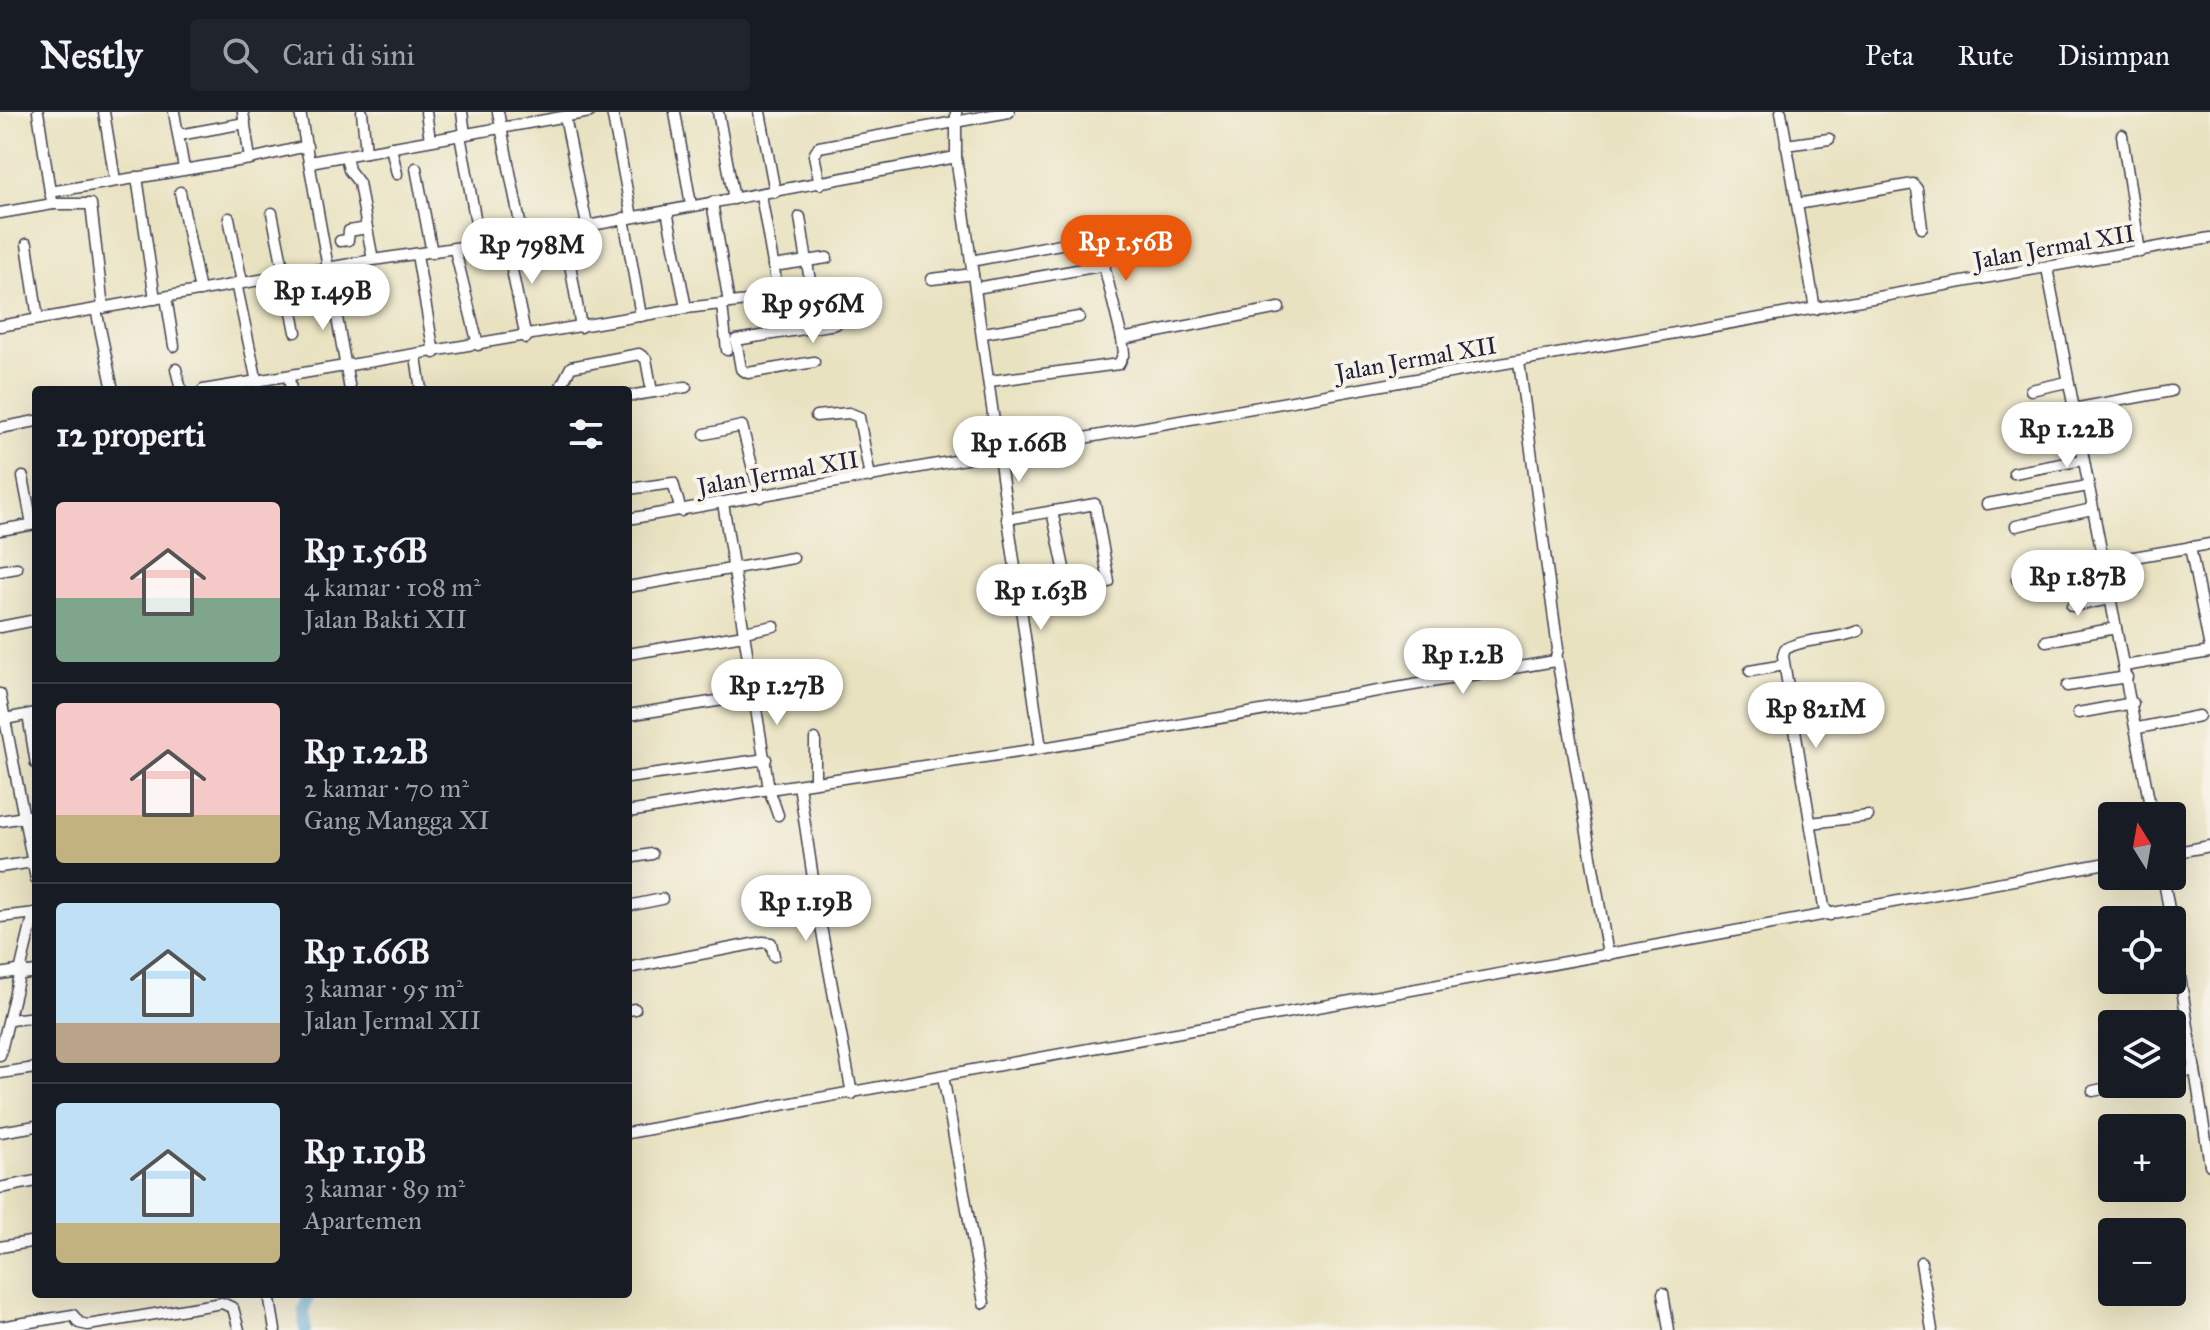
<!DOCTYPE html>
<html lang="id">
<head>
<meta charset="utf-8">
<style>
	:root { --surface:#171b24; --page:#20242c; --text:#f1f3f6; --muted:#9ea1a6; --line:#363941; --accent:#ea580c }
	body { margin:0; font-family:"IM FELL Great Primer",serif; background:var(--page); color:var(--text); height:100vh; display:flex; flex-direction:column; font-size:30px; white-space:nowrap }
	* { box-sizing:border-box; margin:0 }
	p { font-size:26px; color:var(--muted) }
	.icon { flex:none; width:44px; height:44px; fill:none; stroke:currentColor; stroke-width:2; stroke-linecap:round; stroke-linejoin:round }
	.map { position:relative; flex:1; overflow:hidden }
	.panel { position:absolute; left:32px; top:274px; width:600px; height:912px; display:flex; flex-direction:column; background:var(--surface); border-radius:8px; box-shadow:0 8px 32px #0002 }
	.panel>* { flex:none }
	.needle { width:52px; rotate:349deg }
	.tools { position:absolute; left:2098px; top:690px; display:grid; gap:16px }
	.tools a { display:grid; place-items:center; width:88px; height:88px; border-radius:8px; background:var(--surface); box-shadow:0 8px 32px #0002; font-size:40px }
	.price { position:absolute; translate:-50% -68px; padding:0 18px; border-radius:28px; background:#fff; color:#222; font-size:26px; line-height:52px; filter:drop-shadow(0 2px 4px #0008) }
	.price::after { content:''; position:absolute; left:50%; top:48px; width:24px; height:18px; margin-left:-12px; background:inherit; clip-path:polygon(0 0,100% 0,50% 100%) }
	.price.active { background:var(--accent); color:#fff }
	ul { padding:0; list-style:none }
	li { display:flex; align-items:center; gap:24px; height:200px; padding:0 24px }
	li+li { border-top:2px solid var(--line) }
	li span { display:grid; place-items:center; flex:none; width:224px; height:160px; border-radius:8px; color:#555 }
	li>.icon { margin-inline-start:auto }
	span .icon { width:96px; height:96px; fill:#fffc; stroke-width:1 }
	li b { font-size:34px }
	h2 { display:flex; justify-content:space-between; align-items:center; height:96px; padding:0 24px; font-size:34px }
	header { display:flex; align-items:center; gap:48px; box-sizing:border-box; height:112px; padding:0 40px; background:var(--surface); border-bottom:2px solid var(--line) }
	header strong { font-size:38px }
	nav { display:flex; gap:44px; margin-inline-start:auto; font-size:28px }
	.search { width:560px; height:72px; background:var(--page); display:flex; align-items:center; gap:20px; box-sizing:border-box; padding:0 28px; border-radius:8px; color:var(--muted); font-size:30px }
	.map>svg:first-child { display:block }
	.lines { fill:none; stroke-linecap:round; stroke-linejoin:round }
	.river { stroke:#5eacd8; stroke-width:12 }
	.minor-casing { stroke:#403f4f; stroke-width:13 }
	.minor { stroke:#fff; stroke-width:10 }
	.labels { text-anchor:middle; stroke-width:8; stroke-linejoin:round; paint-order:stroke }
	.street-label { font-size:24px; fill:#22223b; stroke:#f7f3e8 }
</style>
</head>
<body>
<header>
<strong>Nestly</strong>
<div class="search"><svg class="icon" aria-label="search" viewBox="0 0 24 24"><circle cx="10" cy="10" r="6"/><path d="M15 15l6 6"/></svg>Cari di sini</div>
<nav><a>Peta</a><a>Rute</a><a>Disimpan</a></nav>
</header>
<div class="map">
<svg width="2210" height="1218" viewBox="0 0 2210 1218">
	<rect width="100%" height="100%" fill="#f7f3e8"/>
	<filter id="ink" filterUnits="userSpaceOnUse"><feTurbulence type="fractalNoise" baseFrequency=".0125" numOctaves="2"/><feDisplacementMap in="SourceGraphic" scale="16" xChannelSelector="R" yChannelSelector="G"/><feConvolveMatrix kernelMatrix="1 2 1 2 8 2 1 2 1" color-interpolation-filters="sRGB"/></filter>
	<filter id="wash" filterUnits="userSpaceOnUse"><feTurbulence type="fractalNoise" baseFrequency=".006" numOctaves="4" result="noise"/><feDisplacementMap in="SourceGraphic" scale="32" xChannelSelector="R" yChannelSelector="G"/><feGaussianBlur stdDeviation="1.8" result="paint"/><feColorMatrix in="noise" values="0 0 0 0 0 0 0 0 0 0 0 0 0 0 0 0 0 1.4 0 .05"/><feComposite in="paint" operator="in"/></filter>
	<g filter="url(#wash)">
		<rect width="100%" height="100%" fill="#e9e2c1"/>
		<g class="lines">
			<path class="river" d="M305,1218L304,1198L309,1182"/>
		</g>
	</g>
	<g filter="url(#ink)">
		<g class="lines">
			<g class="minor-casing">
				<g id="minor">
					<path d="M38,0L50,80"/>
					<path d="M104,0L115,68"/>
					<path d="M174,0L184,57"/>
					<path d="M243,0L250,47"/>
					<path d="M300,0L350,278"/>
					<path d="M362,0L366,40"/>
					<path d="M426,0L430,28"/>
					<path d="M462,0L465,22"/>
					<path d="M498,0L523,126"/>
					<path d="M612,0L632,105"/>
					<path d="M675,0L691,93"/>
					<path d="M718,0L734,87"/>
					<path d="M760,0L775,80"/>
					<path d="M956,0V45L1041,636"/>
					<path d="M1781,0L1815,197"/>
					<path d="M565,5L587,113"/>
					<path d="M179,23L245,11"/>
					<path d="M460,23L480,133"/>
					<path d="M2122,23L2140,140"/>
					<path d="M1786,33L1829,27"/>
					<path d="M391,35L397,62"/>
					<path d="M310,50L590,0"/>
					<path d="M416,56L432,141"/>
					<path d="M137,65L155,187"/>
					<path d="M820,72L814,43L819,35L1009,0"/>
					<path d="M180,80L200,179"/>
					<path d="M761,83L785,220L736,228L741,257L748,261L814,250"/>
					<path d="M712,90L729,191"/>
					<path d="M53,92H91L103,196"/>
					<path d="M1797,92L1913,72L1917,77L1922,116"/>
					<path d="M667,99L686,196"/>
					<path d="M0,101L53,92L50,80L250,47L307,34"/>
					<path d="M272,101L296,220"/>
					<path d="M800,105L812,182"/>
					<path d="M229,106L242,170"/>
					<path d="M624,106L641,204"/>
					<path d="M367,116L373,148"/>
					<path d="M564,118L581,215"/>
					<path d="M340,129L348,128L349,119L367,116L359,71L349,58L346,44"/>
					<path d="M506,129L526,226"/>
					<path d="M27,132L38,207"/>
					<path d="M455,138L478,233"/>
					<path d="M417,143L434,241"/>
					<path d="M971,149L1097,125L1122,227"/>
					<path d="M773,154L827,146"/>
					<path d="M2047,156L2152,704"/>
					<path d="M932,167L973,162"/>
					<path d="M236,171L257,270"/>
					<path d="M976,176L1105,153"/>
					<path d="M166,185L174,234"/>
					<path d="M722,193L727,238"/>
					<path d="M96,197L113,278"/>
					<path d="M0,214L373,148L523,126L956,45"/>
					<path d="M785,220L836,212"/>
					<path d="M984,221L1079,205"/>
					<path d="M416,244L421,278"/>
					<path d="M176,257L181,278"/>
					<path d="M289,265L291,278"/>
					<path d="M990,269L1119,252L1124,241L1122,227L1279,196"/>
					<path d="M203,278L686,196L834,179"/>
					<path d="M559,278L571,255L639,242L646,247L652,280"/>
					<path d="M2031,278L2067,270"/>
					<path d="M628,284L686,275"/>
					<path d="M2073,297L2171,279"/>
					<path d="M816,304L849,301L859,305L870,365"/>
					<path d="M0,316L36,309"/>
					<path d="M2077,321L2118,314"/>
					<path d="M705,322L742,314L760,385"/>
					<path d="M2014,361L2082,348"/>
					<path d="M23,365L32,412"/>
					<path d="M628,377L673,371L681,399"/>
					<path d="M1987,392L2088,374"/>
					<path d="M1052,399L1067,470"/>
					<path d="M628,407L2210,126"/>
					<path d="M1007,407L1095,392L1109,470"/>
					<path d="M2016,414L2092,397"/>
					<path d="M0,418L36,412"/>
					<path d="M2190,435L2210,536"/>
					<path d="M0,459L17,456"/>
					<path d="M2105,459L2128,446L2210,432"/>
					<path d="M2017,467L2103,450"/>
					<path d="M628,475L793,446"/>
					<path d="M2109,481L2136,477"/>
					<path d="M2072,494L2110,487"/>
					<path d="M0,515L36,508"/>
					<path d="M744,520L774,514"/>
					<path d="M2046,529L2116,516"/>
					<path d="M628,542L744,523"/>
					<path d="M1557,546L1608,843"/>
					<path d="M2124,554L2210,540"/>
					<path d="M1750,559L1784,553"/>
					<path d="M2067,574L2127,565"/>
					<path d="M0,582L36,767"/>
					<path d="M2078,601L2133,591"/>
					<path d="M28,603L36,652"/>
					<path d="M628,603L755,583"/>
					<path d="M0,608L36,601"/>
					<path d="M2138,616L2199,604"/>
					<path d="M628,666L766,647"/>
					<path d="M815,670V627"/>
					<path d="M799,673L817,793L852,982"/>
					<path d="M628,700L769,677L723,391"/>
					<path d="M778,703L769,677L1031,638L1555,549L1558,537L1519,250"/>
					<path d="M0,709L36,703"/>
					<path d="M1811,711L1868,704"/>
					<path d="M2172,741L2210,734"/>
					<path d="M628,746L652,742"/>
					<path d="M0,755L33,750"/>
					<path d="M2163,764L2171,808"/>
					<path d="M628,794L662,787"/>
					<path d="M1830,803L1824,795L1783,544L1785,537C1807,525 1834,529 1858,519"/>
					<path d="M0,805L36,801"/>
					<path d="M2172,814L2210,1053"/>
					<path d="M628,856L763,830L771,831L774,844"/>
					<path d="M0,862L23,858"/>
					<path d="M22,862L36,860"/>
					<path d="M628,898L635,897"/>
					<path d="M10,908L36,905"/>
					<path d="M0,943L34,801"/>
					<path d="M0,961L36,956"/>
					<path d="M2172,962L2195,958"/>
					<path d="M943,964L984,1191"/>
					<path d="M2093,979L2125,972"/>
					<path d="M0,1020L36,1014"/>
					<path d="M628,1021L2112,750"/>
					<path d="M0,1076L36,1069"/>
					<path d="M0,1135L36,1129"/>
					<path d="M1921,1150L1932,1218"/>
					<path d="M1663,1181L1669,1218"/>
					<path d="M269,1182L275,1218"/>
					<path d="M0,1215L73,1203L79,1211L88,1213L222,1191L233,1196L239,1218"/>
				</g>
			</g>
			<use href="#minor" class="minor"/>
		</g>
	</g>
	<g class="labels">
		<g class="street-label">
			<text transform="translate(2054 135) rotate(-10)" y="8">Jalan Jermal XII</text>
			<text transform="translate(1416 247) rotate(-10)" y="8">Jalan Jermal XII</text>
			<text transform="translate(778 361) rotate(-10)" y="8">Jalan Jermal XII</text>
		</g>
	</g>
</svg>
<div class="tools">
<a><svg class="needle" viewBox="-14 -14 28 28"><path d="M0-13l5 13h-10z" fill="#e53935"/><path d="M0 13l5-13h-10z" fill="#9ea1a6"/></svg></a>
<a><svg class="icon" aria-label="locate" viewBox="0 0 24 24"><circle cx="12" cy="12" r="6"/><path d="M12 2v4M12 18v4M2 12h4M18 12h4"/></svg></a>
<a><svg class="icon" aria-label="layers" viewBox="0 0 24 24"><path d="M12 4l9 5-9 5-9-5zM3 14l9 5 9-5"/></svg></a>
<a>+</a>
<a>−</a>
</div>
<b class="price active" style="left:1126px;top:171px">Rp 1.56B</b>
<b class="price" style="left:532px;top:174px">Rp 798M</b>
<b class="price" style="left:323px;top:220px">Rp 1.49B</b>
<b class="price" style="left:813px;top:233px">Rp 956M</b>
<b class="price" style="left:2067px;top:358px">Rp 1.22B</b>
<b class="price" style="left:1019px;top:372px">Rp 1.66B</b>
<b class="price" style="left:2078px;top:506px">Rp 1.87B</b>
<b class="price" style="left:1041px;top:520px">Rp 1.63B</b>
<b class="price" style="left:1463px;top:584px">Rp 1.2B</b>
<b class="price" style="left:777px;top:615px">Rp 1.27B</b>
<b class="price" style="left:1816px;top:638px">Rp 821M</b>
<b class="price" style="left:806px;top:831px">Rp 1.19B</b>
<section class="panel">
<h2>12 properti<svg class="icon" aria-label="filters" viewBox="0 0 24 24"><path d="M4 7h16M4 17h16"/><circle cx="9" cy="7" r="2"/><circle cx="15" cy="17" r="2"/></svg></h2>
<ul>
<li><span style="background:linear-gradient(#f6c9c9 60%,#7fa58c 0)"><svg class="icon" aria-label="home" viewBox="0 0 24 24"><path d="M3 11l9-7 9 7M6 9v11h12V9"/></svg></span><div><b>Rp 1.56B</b><p>4 kamar · 108 m²</p><p>Jalan Bakti XII</p></div></li>
<li><span style="background:linear-gradient(#f6c9c9 70%,#c2b280 0)"><svg class="icon" aria-label="home" viewBox="0 0 24 24"><path d="M3 11l9-7 9 7M6 9v11h12V9"/></svg></span><div><b>Rp 1.22B</b><p>2 kamar · 70 m²</p><p>Gang Mangga XI</p></div></li>
<li><span style="background:linear-gradient(#bfe0f5 75%,#b9a48a 0)"><svg class="icon" aria-label="home" viewBox="0 0 24 24"><path d="M3 11l9-7 9 7M6 9v11h12V9"/></svg></span><div><b>Rp 1.66B</b><p>3 kamar · 95 m²</p><p>Jalan Jermal XII</p></div></li>
<li><span style="background:linear-gradient(#bfe0f5 75%,#c2b280 0)"><svg class="icon" aria-label="home" viewBox="0 0 24 24"><path d="M3 11l9-7 9 7M6 9v11h12V9"/></svg></span><div><b>Rp 1.19B</b><p>3 kamar · 89 m²</p><p>Apartemen</p></div></li>
</ul>
</section>
</div>
</body>
</html>
